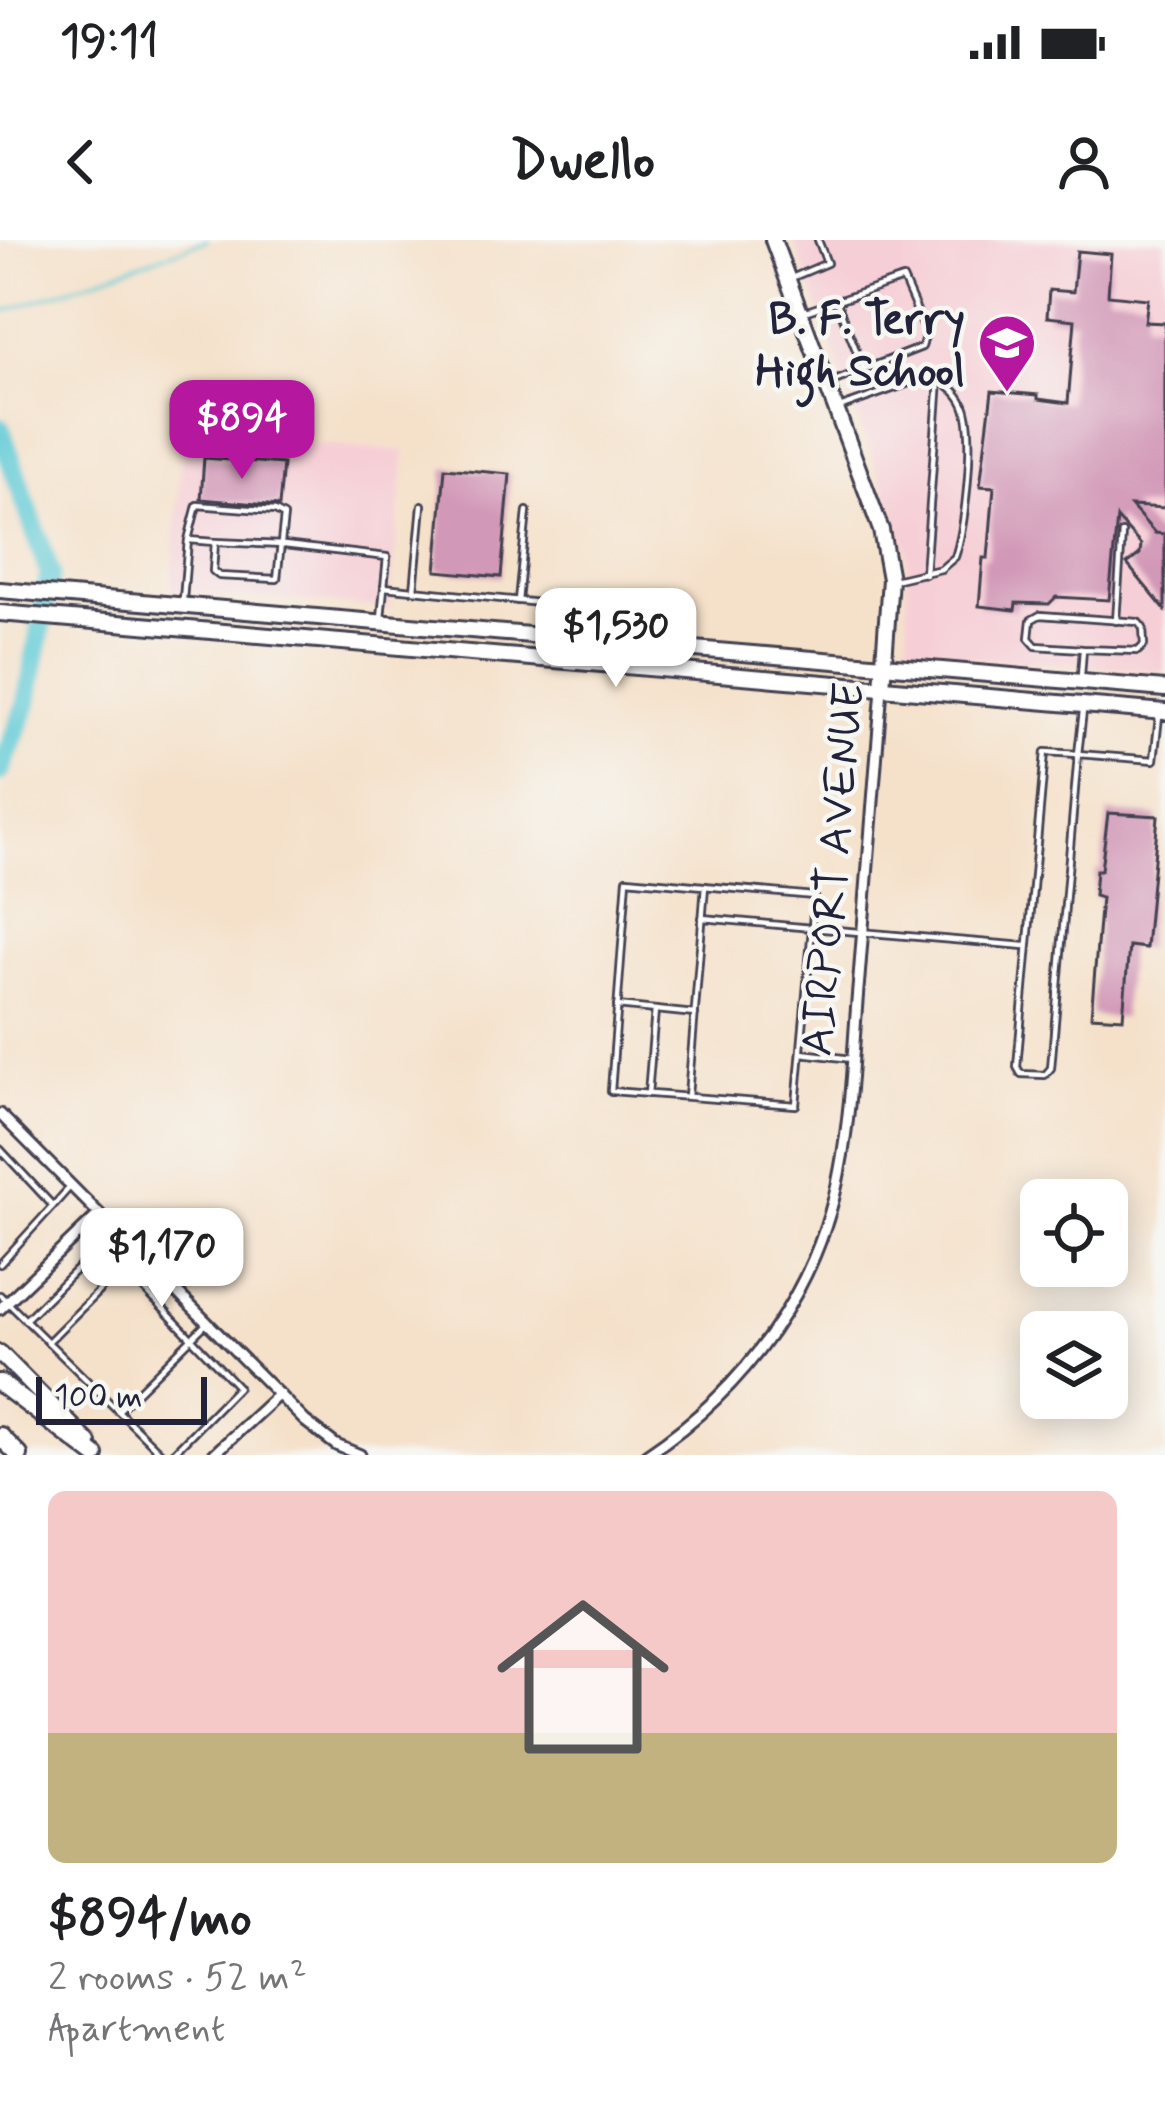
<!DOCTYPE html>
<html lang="en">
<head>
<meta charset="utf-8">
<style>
	:root { --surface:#fff; --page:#f6f6f6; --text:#202124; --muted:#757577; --accent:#b5179e }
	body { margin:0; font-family:Mynerve,sans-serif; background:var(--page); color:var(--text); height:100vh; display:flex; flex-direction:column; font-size:45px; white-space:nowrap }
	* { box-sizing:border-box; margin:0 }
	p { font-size:39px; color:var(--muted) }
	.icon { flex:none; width:66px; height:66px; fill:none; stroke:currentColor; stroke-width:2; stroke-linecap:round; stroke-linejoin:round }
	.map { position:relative; height:1215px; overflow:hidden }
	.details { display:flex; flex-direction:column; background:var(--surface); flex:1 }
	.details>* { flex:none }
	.fabs { position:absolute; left:1020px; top:939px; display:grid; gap:24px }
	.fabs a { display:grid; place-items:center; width:108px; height:108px; border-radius:18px; background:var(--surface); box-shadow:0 6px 30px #0003; font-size:60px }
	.scale { position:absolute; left:36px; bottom:30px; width:171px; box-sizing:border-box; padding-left:12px; border:6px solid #22223b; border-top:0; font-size:33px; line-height:42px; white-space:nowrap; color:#22223b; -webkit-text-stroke:9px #f6f6f2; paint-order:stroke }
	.price { position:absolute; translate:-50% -102px; padding:0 27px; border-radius:24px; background:#fff; color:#222; font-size:39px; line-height:78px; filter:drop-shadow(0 3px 6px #0008) }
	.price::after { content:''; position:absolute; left:50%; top:72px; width:36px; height:27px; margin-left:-18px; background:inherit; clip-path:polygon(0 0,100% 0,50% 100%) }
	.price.selected { background:var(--accent); color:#fff }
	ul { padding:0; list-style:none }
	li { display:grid; align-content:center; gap:24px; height:636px; padding:0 48px }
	li span { display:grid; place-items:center; height:372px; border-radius:18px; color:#555 }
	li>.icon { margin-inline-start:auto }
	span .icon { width:216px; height:216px; fill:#fffc; stroke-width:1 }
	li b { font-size:51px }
	.status { display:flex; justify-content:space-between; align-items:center; height:84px; padding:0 60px; background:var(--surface); direction:ltr }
	.status svg { height:33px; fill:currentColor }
	header { display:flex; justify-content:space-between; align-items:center; height:156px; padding:0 48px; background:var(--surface); font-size:54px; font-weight:700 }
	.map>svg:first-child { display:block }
	.built { fill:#f6cfd6 }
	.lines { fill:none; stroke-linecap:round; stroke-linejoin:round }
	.stream { stroke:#5ecad5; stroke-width:3 }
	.river { stroke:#5ecad5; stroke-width:21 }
	.building { fill:#d298b7 }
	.lane-casing { stroke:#423f50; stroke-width:10 }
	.street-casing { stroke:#423f50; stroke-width:15 }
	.secondary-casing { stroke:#423f50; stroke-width:20 }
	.highway-casing { stroke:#423f50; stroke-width:22 }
	.lane { stroke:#fff; stroke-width:4.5 }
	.street { stroke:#fff; stroke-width:9 }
	.secondary { stroke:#fff; stroke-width:14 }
	.highway { stroke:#fff; stroke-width:16 }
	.labels { text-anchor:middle; stroke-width:9; stroke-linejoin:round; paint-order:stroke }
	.poi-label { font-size:45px; font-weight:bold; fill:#22223b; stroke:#f6f6f2; text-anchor:end }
	.street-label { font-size:45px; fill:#22223b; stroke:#f6f6f2 }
</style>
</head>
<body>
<div class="status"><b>19:11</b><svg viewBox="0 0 49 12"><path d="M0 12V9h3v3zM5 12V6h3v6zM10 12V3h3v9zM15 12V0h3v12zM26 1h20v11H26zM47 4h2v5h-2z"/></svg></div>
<header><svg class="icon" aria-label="back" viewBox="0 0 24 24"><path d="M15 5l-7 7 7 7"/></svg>Dwello<svg class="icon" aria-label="person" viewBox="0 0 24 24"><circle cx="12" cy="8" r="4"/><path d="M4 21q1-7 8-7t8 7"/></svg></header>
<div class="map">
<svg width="1165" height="1215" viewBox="0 0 1165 1215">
	<rect width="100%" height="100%" fill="#f6f6f2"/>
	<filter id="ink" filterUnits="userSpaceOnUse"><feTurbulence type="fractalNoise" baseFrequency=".00833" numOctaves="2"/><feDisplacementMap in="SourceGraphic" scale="24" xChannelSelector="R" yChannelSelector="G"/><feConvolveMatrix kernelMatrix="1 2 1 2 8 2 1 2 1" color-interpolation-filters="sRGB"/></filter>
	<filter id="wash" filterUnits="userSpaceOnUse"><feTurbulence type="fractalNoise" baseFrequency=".004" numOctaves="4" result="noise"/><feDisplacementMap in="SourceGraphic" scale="48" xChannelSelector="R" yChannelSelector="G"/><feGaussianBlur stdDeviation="2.7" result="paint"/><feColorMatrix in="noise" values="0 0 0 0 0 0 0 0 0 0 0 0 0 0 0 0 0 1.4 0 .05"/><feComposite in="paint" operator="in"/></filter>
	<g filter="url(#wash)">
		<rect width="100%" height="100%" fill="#f5e1ca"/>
		<g class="built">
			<path d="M793,0H1165V432L919,414L908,407L906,308Z"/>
			<path d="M183,192L405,211L390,368L171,351Z"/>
		</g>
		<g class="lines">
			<path class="stream" d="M0,73L207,0"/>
			<path class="river" d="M0,188L50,334L27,464L0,531"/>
		</g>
		<g id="blocks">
			<g class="building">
				<path d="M1077,11L1111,14L1108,55L1148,59L1145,82L1165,83V268L1131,266L1155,293L1165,294V370L1127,324L1140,314L1141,305L1117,278L1109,360L1056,357L1049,364L1016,363L1015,370L979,366L983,318H988L994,247L980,246L992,151L1038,155V159L1068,163L1075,80L1047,77L1049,50L1073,52Z"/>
				<path d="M204,218L283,224L279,266L201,259Z"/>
				<path d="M445,228L510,234L501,337L436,331Z"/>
				<path d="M1108,573L1158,576L1146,708L1129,706L1123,778L1091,776L1101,658L1094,656L1096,630H1101Z"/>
			</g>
		</g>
	</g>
	<g filter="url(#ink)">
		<use href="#blocks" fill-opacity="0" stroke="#423f50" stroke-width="3"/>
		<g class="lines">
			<g class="lane-casing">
				<g id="lane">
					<path d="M789,39L827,23L818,0"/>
					<path d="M836,60L864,130"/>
					<path d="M804,72L903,39L926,92L922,107L832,142"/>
					<path d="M842,167L929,136C943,140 958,151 964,165C976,194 965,287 955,317L941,329L894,340"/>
					<path d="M215,302L284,305L387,317L381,378"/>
					<path d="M925,334L939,139"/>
					<path d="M384,347L540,363"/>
					<path d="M414,350L422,265"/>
					<path d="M183,360L188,300L197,265L275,271L284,276L277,339L219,336L213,331L215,302L188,300"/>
					<path d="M518,361L527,271"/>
					<path d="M1116,381L1122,293"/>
					<path d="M1081,436L1083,409L1138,411L1144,405L1143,388L1138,382L1040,375L1031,380L1029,398L1036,406L1083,409"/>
					<path d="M1083,471L1078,514L1154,520L1159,477"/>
					<path d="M1045,512L1078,514L1051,828L1045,835L1021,834L1017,827Z"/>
					<path d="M702,678L812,688L814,656L627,639L611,851L796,865L812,688L1025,706"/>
					<path d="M617,766L695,774"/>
					<path d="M801,813L852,819"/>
					<path d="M648,854L655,770"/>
					<path d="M688,856L705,646"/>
					<path d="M0,909L53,966L0,1024"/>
					<path d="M53,966L69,948"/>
					<path d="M123,1027L238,1147L171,1215"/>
					<path d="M0,1055L163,1215"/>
					<path d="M25,1080L101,1005L123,1027L48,1102"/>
					<path d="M118,1171L207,1083"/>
				</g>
			</g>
			<g class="street-casing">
				<g id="street">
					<path d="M0,874L305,1181L336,1205L360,1215"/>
					<path d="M0,1069L99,974"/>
					<path d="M213,1215L279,1154"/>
					<path d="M646,1215C746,1149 819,1048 840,929C852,867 853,802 859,738C867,642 874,545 882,448"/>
				</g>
			</g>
			<g class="secondary-casing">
				<g id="secondary">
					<path d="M773,0L881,290L890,339L882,448"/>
					<path d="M0,350L1165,449"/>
					<path d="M0,373L1165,472"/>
					<path d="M0,1113L89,1203"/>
				</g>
			</g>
			<g class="highway-casing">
				<g id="highway">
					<path d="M0,1143L95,1215"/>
					<path d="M0,1196L19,1215"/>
				</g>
			</g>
			<use href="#lane" class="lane"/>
			<use href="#street" class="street"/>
			<use href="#secondary" class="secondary"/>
			<use href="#highway" class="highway"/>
		</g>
	</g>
	<defs>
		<g id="school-pin" transform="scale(3)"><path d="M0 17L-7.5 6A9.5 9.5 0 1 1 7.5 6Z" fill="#b5179e" stroke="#f6f6f2"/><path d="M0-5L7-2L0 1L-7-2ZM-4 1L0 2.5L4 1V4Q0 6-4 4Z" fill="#fff"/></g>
	</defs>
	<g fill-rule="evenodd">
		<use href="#school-pin" x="1007" y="103"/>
	</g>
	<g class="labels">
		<g class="poi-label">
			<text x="965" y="93">B. F. Terry<tspan x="965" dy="52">High School</tspan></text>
		</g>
		<g class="street-label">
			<text transform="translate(831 629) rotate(-85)" y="16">AIRPORT AVENUE</text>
		</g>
	</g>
</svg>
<div class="fabs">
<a><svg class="icon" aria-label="locate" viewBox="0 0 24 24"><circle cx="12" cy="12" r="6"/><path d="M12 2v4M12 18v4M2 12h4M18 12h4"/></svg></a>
<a><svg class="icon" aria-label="layers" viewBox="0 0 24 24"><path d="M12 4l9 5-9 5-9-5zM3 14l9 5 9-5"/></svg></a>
</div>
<div class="scale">100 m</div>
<b class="price selected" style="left:242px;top:242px">$894</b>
<b class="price" style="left:616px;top:450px">$1,530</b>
<b class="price" style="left:162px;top:1070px">$1,170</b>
</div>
<section class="details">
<ul>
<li><span style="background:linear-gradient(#f6c9c9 65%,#c2b280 0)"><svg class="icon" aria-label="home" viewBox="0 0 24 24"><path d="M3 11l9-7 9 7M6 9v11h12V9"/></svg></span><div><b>$894/mo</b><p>2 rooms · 52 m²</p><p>Apartment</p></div></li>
</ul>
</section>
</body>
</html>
